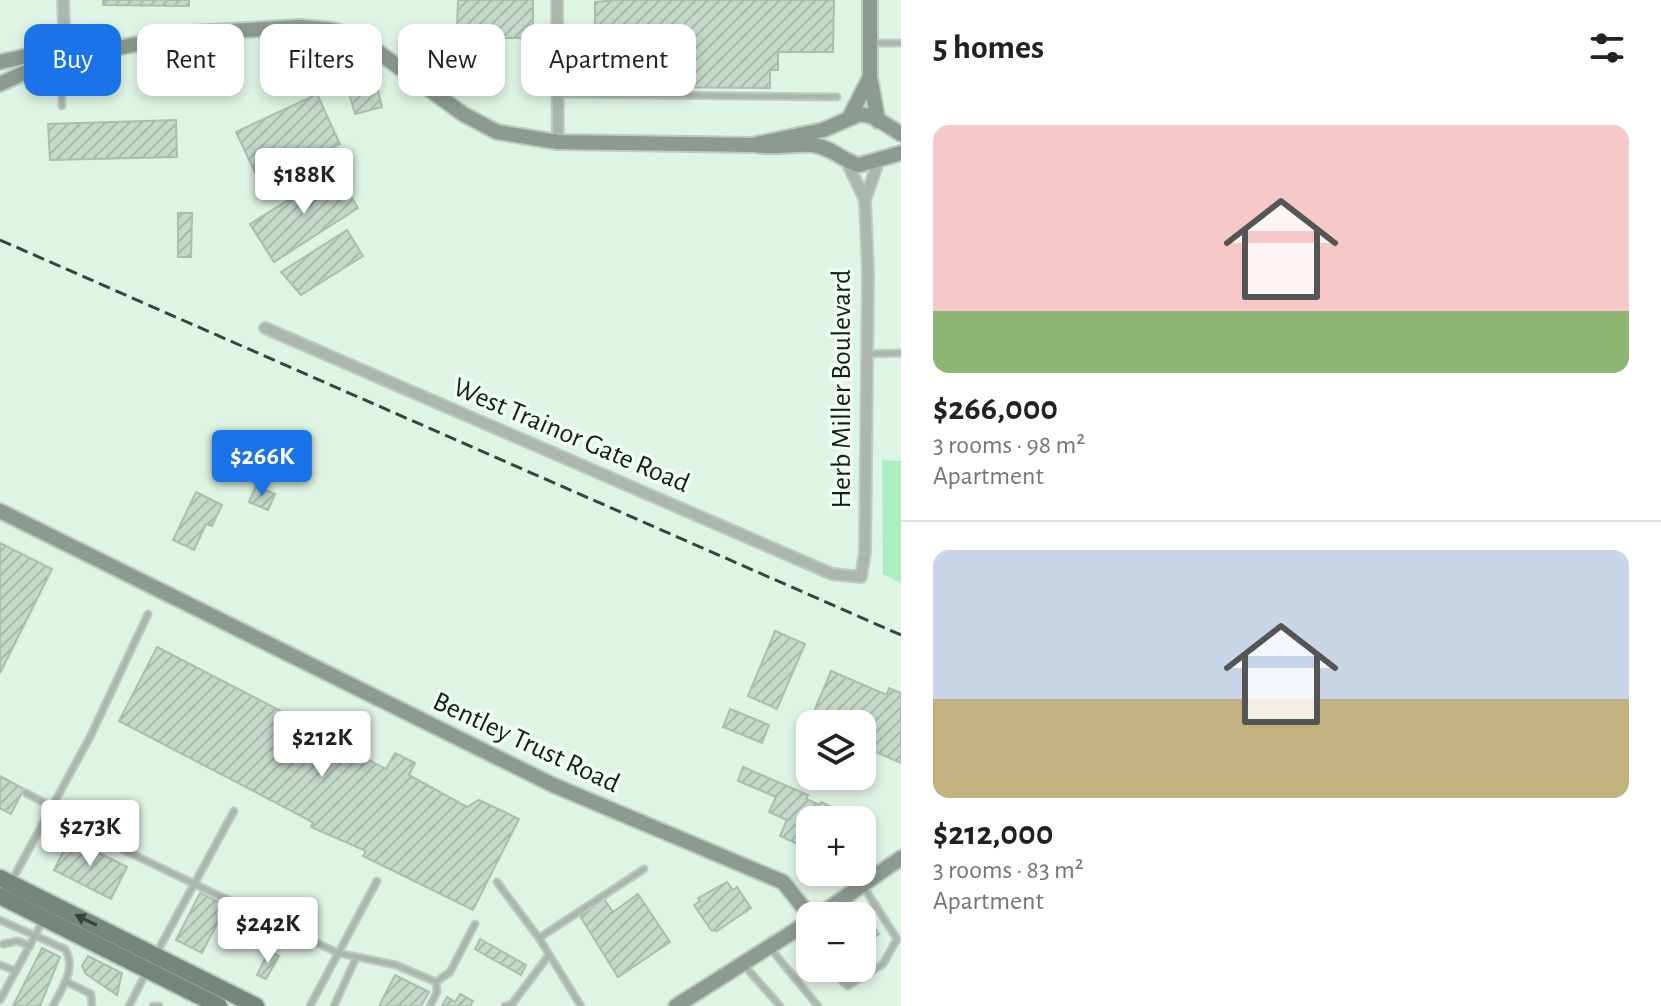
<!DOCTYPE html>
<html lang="en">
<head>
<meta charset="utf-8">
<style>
	:root { --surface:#fff; --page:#f6f6f6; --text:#222; --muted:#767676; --line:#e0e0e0; --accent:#1a73e8 }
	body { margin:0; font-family:"Alegreya Sans",sans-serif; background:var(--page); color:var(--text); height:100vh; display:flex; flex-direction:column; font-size:30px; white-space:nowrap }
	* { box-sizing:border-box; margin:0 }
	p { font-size:26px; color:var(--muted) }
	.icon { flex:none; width:44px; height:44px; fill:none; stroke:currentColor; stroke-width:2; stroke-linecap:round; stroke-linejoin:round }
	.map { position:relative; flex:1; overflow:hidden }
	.sheet { display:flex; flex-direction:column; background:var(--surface); width:760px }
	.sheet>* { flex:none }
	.banner { position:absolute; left:24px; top:24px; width:756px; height:72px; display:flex; gap:16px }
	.tools { position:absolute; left:796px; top:710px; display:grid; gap:16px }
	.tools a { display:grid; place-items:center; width:80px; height:80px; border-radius:16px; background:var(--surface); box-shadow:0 4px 12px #0003; font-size:40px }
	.price { position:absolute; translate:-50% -68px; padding:0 18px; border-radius:8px; background:#fff; color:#222; font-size:26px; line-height:52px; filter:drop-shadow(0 2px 4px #0008) }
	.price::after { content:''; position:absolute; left:50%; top:48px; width:24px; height:18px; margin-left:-12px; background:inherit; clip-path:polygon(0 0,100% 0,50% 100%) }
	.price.on { background:var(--accent); color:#fff }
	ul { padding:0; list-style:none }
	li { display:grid; align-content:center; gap:16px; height:424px; padding:0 32px }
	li+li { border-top:2px solid var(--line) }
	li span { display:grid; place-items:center; height:248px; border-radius:16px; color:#555 }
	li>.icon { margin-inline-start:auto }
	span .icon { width:144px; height:144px; fill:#fffc; stroke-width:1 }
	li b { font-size:34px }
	h2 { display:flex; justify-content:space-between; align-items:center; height:96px; padding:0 32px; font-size:34px }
	.tag { padding:0 28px; border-radius:16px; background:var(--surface); box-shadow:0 4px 12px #0003; font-size:28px; line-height:72px }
	.tag.on { background:var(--accent); color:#fff }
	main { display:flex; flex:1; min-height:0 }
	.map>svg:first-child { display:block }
	.green { fill:#abeec0 }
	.building { fill:url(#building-hatch); stroke:#aabfb0; stroke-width:2 }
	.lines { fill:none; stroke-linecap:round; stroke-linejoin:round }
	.lane-casing { stroke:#bacdbf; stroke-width:9 }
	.street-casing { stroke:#bacdbf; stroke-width:14 }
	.secondary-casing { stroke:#bacdbf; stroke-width:18 }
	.primary-casing { stroke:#bacdbf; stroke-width:20 }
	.lane { stroke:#acb5ae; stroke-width:5 }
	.street { stroke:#acb5ae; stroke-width:10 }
	.secondary { stroke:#8c9a90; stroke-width:14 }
	.primary { stroke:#75867a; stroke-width:16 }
	.rail { stroke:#39443d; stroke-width:3; stroke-dasharray:12 6; stroke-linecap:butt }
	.oneway { fill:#37423b }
	.labels { text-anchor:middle; stroke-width:7; stroke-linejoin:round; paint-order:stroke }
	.street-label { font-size:28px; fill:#161e19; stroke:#f1fef5 }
</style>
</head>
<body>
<main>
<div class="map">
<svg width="901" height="1006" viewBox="0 0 901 1006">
	<defs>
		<pattern id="building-hatch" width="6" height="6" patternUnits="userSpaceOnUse" patternTransform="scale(2)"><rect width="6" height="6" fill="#c5dacb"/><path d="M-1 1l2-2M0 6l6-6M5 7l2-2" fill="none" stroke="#a8bbae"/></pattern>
	</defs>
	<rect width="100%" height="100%" fill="#def4e4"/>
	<path class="green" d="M882,460L901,461V583L883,574Z"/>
	<g class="building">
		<path d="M103,0H189V6L103,5Z"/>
		<path d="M458,0H533V25H528L527,38H476V27H457Z"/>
		<path d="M616,0H834L833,52H778V70H770V88L641,87L642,50H595V2Z"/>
		<path d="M377,86L382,107L355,114L349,93Z"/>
		<path d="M317,94L340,144L259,181L236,132Z"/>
		<path d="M176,120L177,157L50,160L48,124Z"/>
		<path d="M335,171L358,208L274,262L250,224Z"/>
		<path d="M178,213H192L191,257H178Z"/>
		<path d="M347,230L363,256L301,295L281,272Z"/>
		<path d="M256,486L275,494L268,510L249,502Z"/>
		<path d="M196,492L222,505L212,526L206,524L194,550L173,540Z"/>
		<path d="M0,543L52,569L0,673Z"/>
		<path d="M775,631L805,644L777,709L748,696Z"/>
		<path d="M157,647L341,742L340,745L386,769L395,753L415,763L409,775L467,807L479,800L519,819L473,910L363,856L366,851L311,827L313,823L303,817L119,721Z"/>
		<path d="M831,671L887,695L889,688L901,693V763L862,746V724L809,723Z"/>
		<path d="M730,709L769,725L762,743L723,727Z"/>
		<path d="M743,767L808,795L806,799L820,805L821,802L834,808L833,811L848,820H810V853L797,847L798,844L780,836L787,820L769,812L776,797L738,781Z"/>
		<path d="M0,776L24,789L11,814L0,808Z"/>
		<path d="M70,838L127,867L111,899L54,870Z"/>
		<path d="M727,882L733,890L737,887L751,908L717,931L711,930L694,905L700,901L698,898Z"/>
		<path d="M200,893L226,906L202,953L176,940Z"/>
		<path d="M638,894L670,942L618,977L580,916L604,899L613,912Z"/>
		<path d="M869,919L879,934L868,942L875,952L862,961V923Z"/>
		<path d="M480,939L526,965L521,975L475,949Z"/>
		<path d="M42,948L60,957L40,1006H13Z"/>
		<path d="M269,951L279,956L266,979L257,975Z"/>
		<path d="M88,956L122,973L117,995L86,974L82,966Z"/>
		<path d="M395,975L429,992L421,1006H379Z"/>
		<path d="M460,994L473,1001L470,1006H442L447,997L455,1002Z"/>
	</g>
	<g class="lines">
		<g class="lane-casing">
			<g id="lane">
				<path d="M160,40L165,79"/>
				<path d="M870,43H901"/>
				<path d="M61,64L62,106"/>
				<path d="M558,94L837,97"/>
				<path d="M868,354L901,353"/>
				<path d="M26,793L52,807"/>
				<path d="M49,814L338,953L396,965L436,982L450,972L475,924"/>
				<path d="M11,882L90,737L148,614"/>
				<path d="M497,882L539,938L581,1006"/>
				<path d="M859,916L876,905"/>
				<path d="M0,920L65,949C77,968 62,988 53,1006"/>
				<path d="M539,938L644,869"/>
				<path d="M3,944L18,941L30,946"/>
				<path d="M770,948L818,1006"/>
				<path d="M156,954L234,811"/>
				<path d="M743,964L780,1006"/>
				<path d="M0,965L16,971"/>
				<path d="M826,968L848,986L883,964L897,939L863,886"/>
				<path d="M65,981L91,994L92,1006"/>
				<path d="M0,1000L44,919"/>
				<path d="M129,1006L146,973"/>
				<path d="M153,1006H159"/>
				<path d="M310,1006L377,881"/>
				<path d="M334,1006L356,958"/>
				<path d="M430,1006L437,992L436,982"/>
				<path d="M505,1006L512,1004L549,955"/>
			</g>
		</g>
		<g class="street-casing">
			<g id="street">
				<path d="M63,0L65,50"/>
				<path d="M557,0L558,142"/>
				<path d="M845,158L865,200"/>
				<path d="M265,328L832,574L861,577L865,552L868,273L865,200L880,157"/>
			</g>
		</g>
		<g class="secondary-casing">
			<g id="secondary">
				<path d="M870,0V77L878,121"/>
				<path d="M0,62C34,55 72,43 106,50"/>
				<path d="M0,84L37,67L92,58L107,50L193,33L301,27L333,30L363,41L463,114L497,132L558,142L755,145C776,149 793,143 813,145C831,147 843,161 859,165L901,153"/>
				<path d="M849,118L870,77"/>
				<path d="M756,144L823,130L860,114L874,117L901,134"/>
				<path d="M0,511L553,785L783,882L810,916"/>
				<path d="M818,916L901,858"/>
				<path d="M676,1006L810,921"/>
			</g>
		</g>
		<g class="primary-casing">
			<g id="primary">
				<path d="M0,878L256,1006"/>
				<path d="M0,896L219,1006"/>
			</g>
		</g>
		<use href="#lane" class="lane"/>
		<use href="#street" class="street"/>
		<use href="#secondary" class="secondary"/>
		<use href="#primary" class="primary"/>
		<path class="rail" d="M0,240L901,635"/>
	</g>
	<defs><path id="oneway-solid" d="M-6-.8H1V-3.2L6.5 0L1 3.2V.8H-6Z" transform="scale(2)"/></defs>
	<use class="oneway" href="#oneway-solid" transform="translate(86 920) rotate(-154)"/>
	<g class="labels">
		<g class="street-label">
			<text transform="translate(840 389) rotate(-90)" y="10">Herb Miller Boulevard</text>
			<text transform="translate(572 434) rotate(23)" y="10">West Trainor Gate Road</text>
			<text transform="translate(527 741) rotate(25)" y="10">Bentley Trust Road</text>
		</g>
	</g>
</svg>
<div class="tools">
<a><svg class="icon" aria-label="layers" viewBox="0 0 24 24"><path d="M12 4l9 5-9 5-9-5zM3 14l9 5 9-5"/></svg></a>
<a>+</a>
<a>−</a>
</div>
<b class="price" style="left:304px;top:216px">$188K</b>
<b class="price on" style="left:262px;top:498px">$266K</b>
<b class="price" style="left:322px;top:779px">$212K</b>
<b class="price" style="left:90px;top:868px">$273K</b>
<b class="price" style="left:268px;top:965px">$242K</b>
<div class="banner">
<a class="tag on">Buy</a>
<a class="tag">Rent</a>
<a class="tag">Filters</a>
<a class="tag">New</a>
<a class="tag">Apartment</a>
</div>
</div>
<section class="sheet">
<h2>5 homes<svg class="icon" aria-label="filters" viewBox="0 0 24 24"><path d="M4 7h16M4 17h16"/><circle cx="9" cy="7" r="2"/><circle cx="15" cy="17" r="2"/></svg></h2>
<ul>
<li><span style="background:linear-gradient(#f6c9c9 75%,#8fb573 0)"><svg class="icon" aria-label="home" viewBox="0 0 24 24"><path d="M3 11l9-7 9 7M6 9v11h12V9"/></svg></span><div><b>$266,000</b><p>3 rooms · 98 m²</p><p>Apartment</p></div></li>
<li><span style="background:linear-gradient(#c9d6e8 60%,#c2b280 0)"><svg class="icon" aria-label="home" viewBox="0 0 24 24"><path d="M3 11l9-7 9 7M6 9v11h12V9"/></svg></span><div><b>$212,000</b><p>3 rooms · 83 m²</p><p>Apartment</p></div></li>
</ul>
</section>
</main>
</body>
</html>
